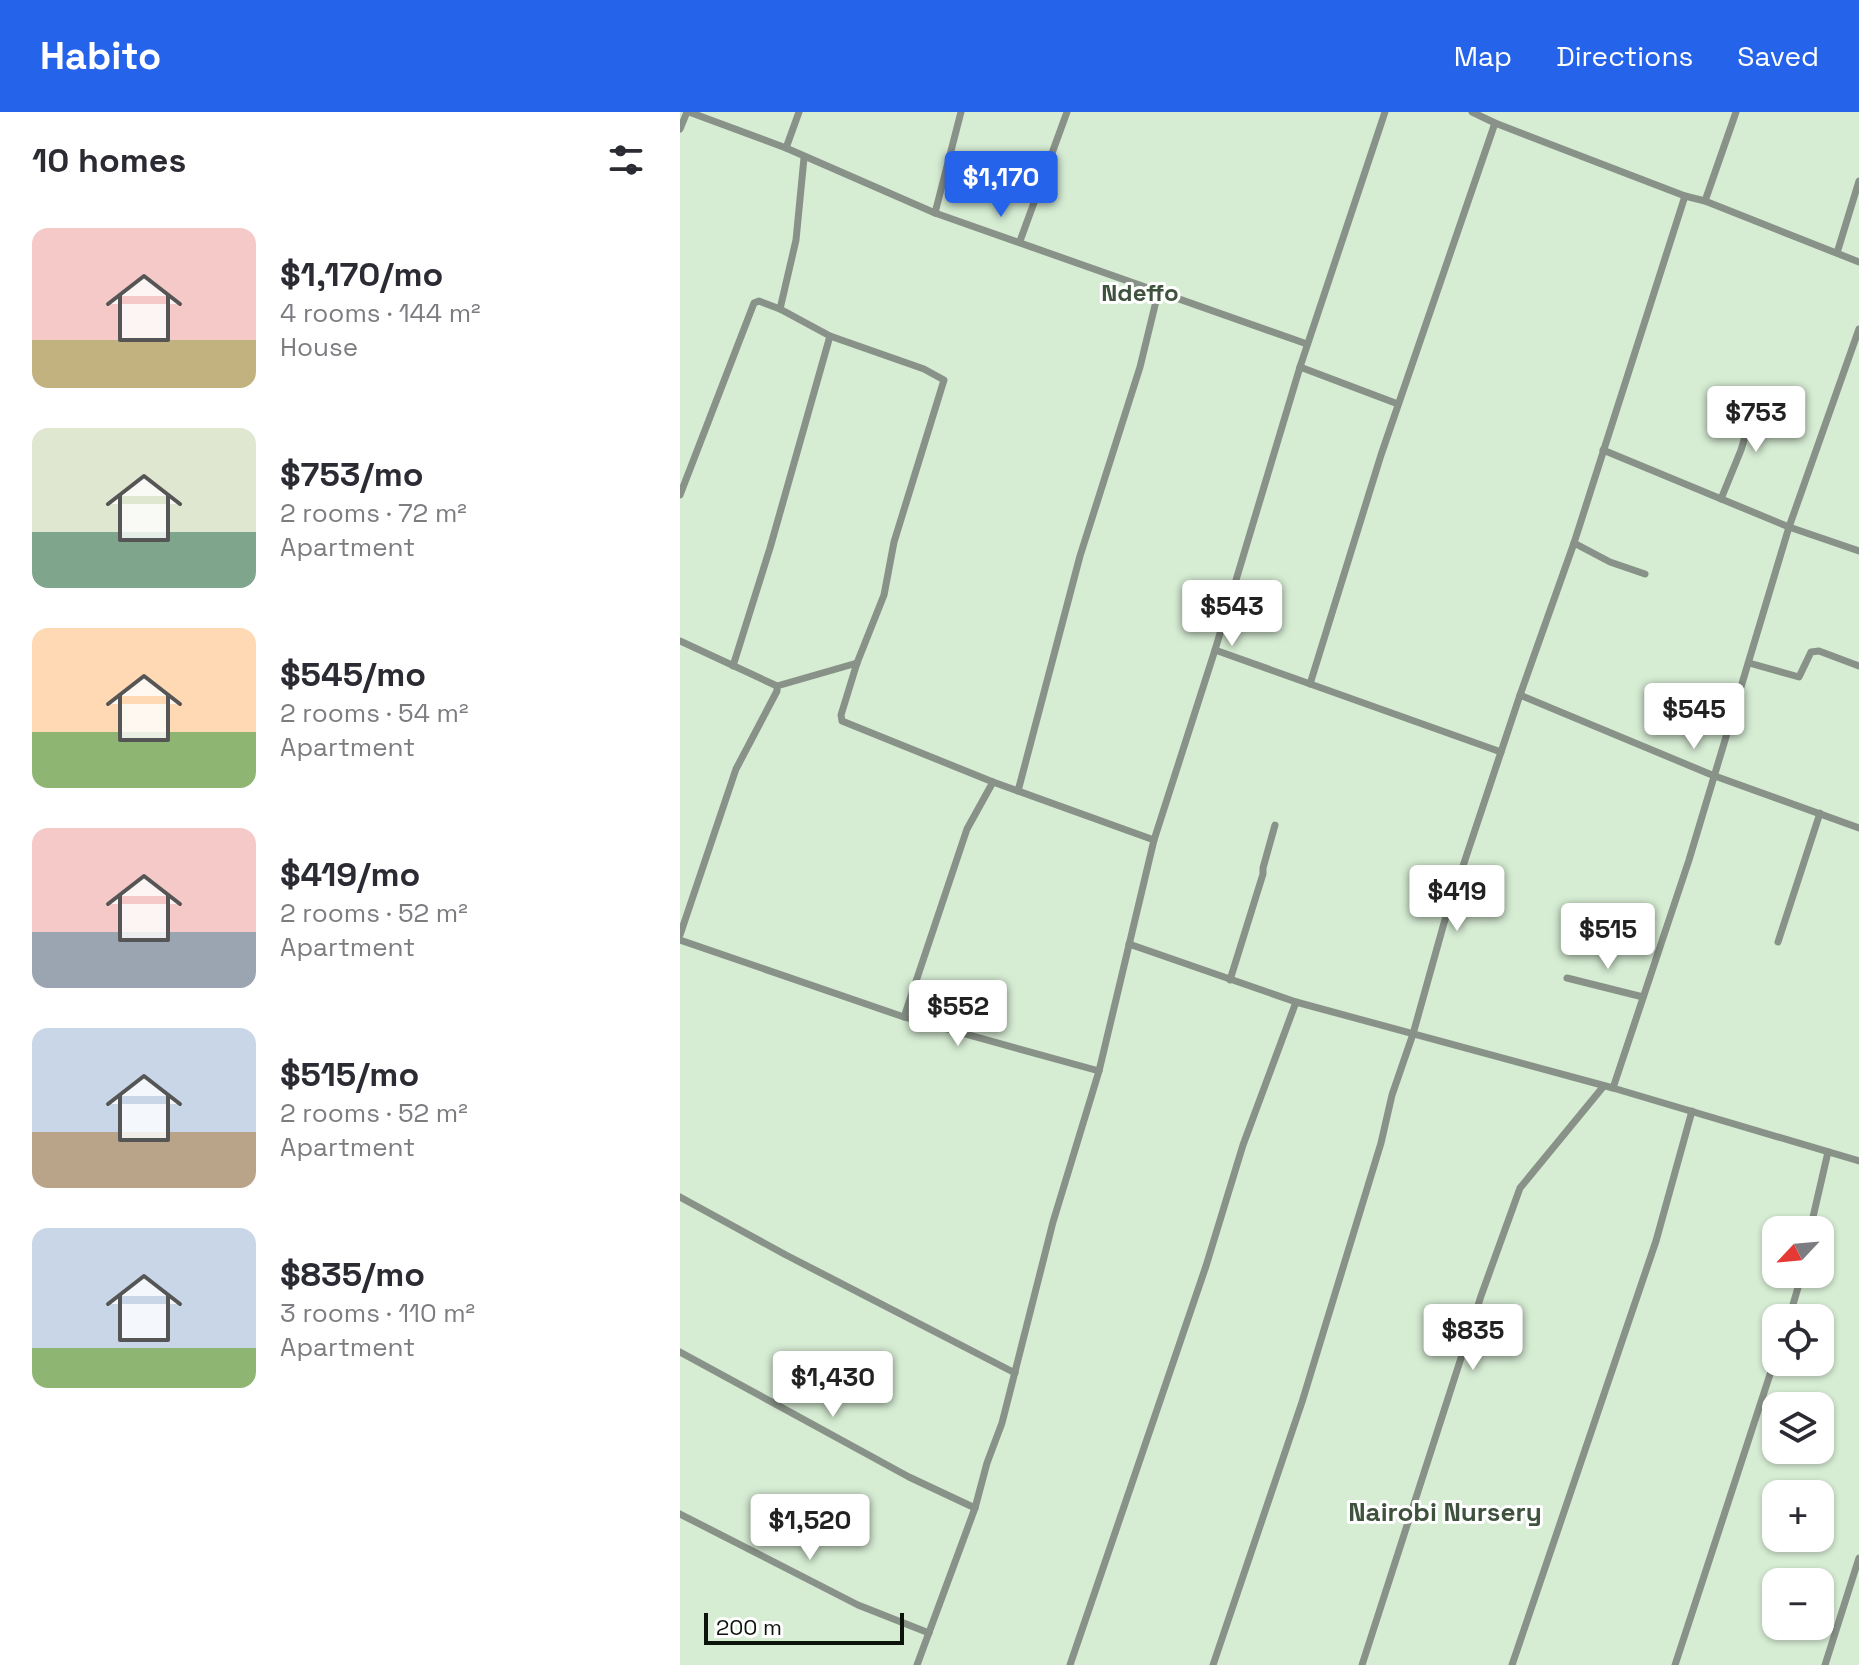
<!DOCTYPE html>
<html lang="en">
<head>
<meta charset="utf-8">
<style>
	:root { --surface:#fff; --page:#f2f2f3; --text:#2b2b33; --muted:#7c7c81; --accent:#2563eb }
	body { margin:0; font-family:"Space Grotesk",sans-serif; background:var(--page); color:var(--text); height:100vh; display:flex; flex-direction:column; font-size:30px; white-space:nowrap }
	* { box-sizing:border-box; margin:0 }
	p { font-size:26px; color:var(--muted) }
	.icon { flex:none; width:44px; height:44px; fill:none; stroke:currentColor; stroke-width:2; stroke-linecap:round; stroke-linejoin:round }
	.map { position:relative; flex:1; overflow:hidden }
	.side { display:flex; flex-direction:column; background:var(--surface); width:680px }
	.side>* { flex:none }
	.needle { width:52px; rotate:244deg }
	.fabs { position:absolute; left:1082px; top:1104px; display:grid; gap:16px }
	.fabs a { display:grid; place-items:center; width:72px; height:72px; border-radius:16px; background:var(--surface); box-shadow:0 2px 6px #0004; font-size:40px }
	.scale { position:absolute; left:24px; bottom:20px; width:200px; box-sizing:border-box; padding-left:8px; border:4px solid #0c140b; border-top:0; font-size:22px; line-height:28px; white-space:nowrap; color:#0c140b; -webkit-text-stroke:6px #fff; paint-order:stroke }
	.price { position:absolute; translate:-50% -68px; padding:0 18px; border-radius:8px; background:#fff; color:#222; font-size:26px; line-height:52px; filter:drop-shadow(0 2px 4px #0008) }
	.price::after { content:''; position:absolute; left:50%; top:48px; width:24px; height:18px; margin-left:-12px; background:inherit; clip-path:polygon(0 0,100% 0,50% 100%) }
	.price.current { background:var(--accent); color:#fff }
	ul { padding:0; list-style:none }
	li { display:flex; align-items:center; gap:24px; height:200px; padding:0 32px }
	li span { display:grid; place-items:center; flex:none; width:224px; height:160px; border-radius:16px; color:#555 }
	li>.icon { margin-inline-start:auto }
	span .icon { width:96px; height:96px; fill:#fffc; stroke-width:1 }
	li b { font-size:34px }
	h2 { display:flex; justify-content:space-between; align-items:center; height:96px; padding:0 32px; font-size:34px }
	header { display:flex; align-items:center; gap:48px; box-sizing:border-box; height:112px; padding:0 40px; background:var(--accent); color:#fff }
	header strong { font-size:38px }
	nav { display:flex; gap:44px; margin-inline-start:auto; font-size:28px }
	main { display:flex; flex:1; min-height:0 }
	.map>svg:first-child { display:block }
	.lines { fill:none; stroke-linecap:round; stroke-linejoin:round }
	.street { stroke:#899288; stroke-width:7 }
	.labels { text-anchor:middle; stroke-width:6; stroke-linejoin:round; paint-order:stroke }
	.neighbourhood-label { font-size:24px; font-weight:bold; fill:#3f523d; stroke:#fff }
	.quarter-label { font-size:26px; font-weight:bold; fill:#3f523d; stroke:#fff }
</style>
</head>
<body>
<header>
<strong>Habito</strong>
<nav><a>Map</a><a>Directions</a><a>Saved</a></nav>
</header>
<main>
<section class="side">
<h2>10 homes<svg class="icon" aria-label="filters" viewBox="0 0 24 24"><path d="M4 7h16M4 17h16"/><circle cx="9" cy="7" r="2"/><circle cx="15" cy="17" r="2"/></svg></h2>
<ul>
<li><span style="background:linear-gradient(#f6c9c9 70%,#c2b280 0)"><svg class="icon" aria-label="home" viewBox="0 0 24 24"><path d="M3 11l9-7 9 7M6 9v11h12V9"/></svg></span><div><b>$1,170/mo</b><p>4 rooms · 144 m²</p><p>House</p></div></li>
<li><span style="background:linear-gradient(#dfe7d0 65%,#7fa58c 0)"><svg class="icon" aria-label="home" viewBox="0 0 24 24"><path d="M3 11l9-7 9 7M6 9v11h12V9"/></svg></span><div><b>$753/mo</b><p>2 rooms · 72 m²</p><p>Apartment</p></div></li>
<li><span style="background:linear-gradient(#ffd9b3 65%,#8fb573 0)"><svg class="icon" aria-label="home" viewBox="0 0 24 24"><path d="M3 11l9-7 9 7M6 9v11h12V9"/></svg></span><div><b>$545/mo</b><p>2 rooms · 54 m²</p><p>Apartment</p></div></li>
<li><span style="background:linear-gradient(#f6c9c9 65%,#9aa5b1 0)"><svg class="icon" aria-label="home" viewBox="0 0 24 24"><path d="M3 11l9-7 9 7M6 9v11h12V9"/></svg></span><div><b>$419/mo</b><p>2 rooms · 52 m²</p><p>Apartment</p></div></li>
<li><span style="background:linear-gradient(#c9d6e8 65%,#b9a48a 0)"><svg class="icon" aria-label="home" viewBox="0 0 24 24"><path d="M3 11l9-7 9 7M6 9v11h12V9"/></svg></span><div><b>$515/mo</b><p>2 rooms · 52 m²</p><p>Apartment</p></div></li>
<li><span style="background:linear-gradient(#c9d6e8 75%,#8fb573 0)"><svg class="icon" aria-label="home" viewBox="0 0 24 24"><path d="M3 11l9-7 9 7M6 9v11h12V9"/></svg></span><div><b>$835/mo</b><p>3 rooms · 110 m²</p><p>Apartment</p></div></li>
</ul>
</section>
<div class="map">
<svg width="1179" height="1553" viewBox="0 0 1179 1553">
	<rect width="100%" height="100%" fill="#d6ecd3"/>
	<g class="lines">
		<g class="street">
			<path d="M9,0L106,36L255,101L627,232"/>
			<path d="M792,0L815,11L1005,84L1025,89L1179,150"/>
			<path d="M0,17L7,0"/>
			<path d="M106,36L119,0"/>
			<path d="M124,46L116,128L100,197L150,224L244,257L264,268L214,430L204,483L177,551L161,603L162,609L313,670L474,728"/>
			<path d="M1025,89L1056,0"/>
			<path d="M255,101L281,0"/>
			<path d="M340,129L387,0"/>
			<path d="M1157,141L1179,69"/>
			<path d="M620,255L718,292"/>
			<path d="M923,338L1109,415L1179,439"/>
			<path d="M0,383L74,191L79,189L100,197"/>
			<path d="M1041,387L1061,338L1077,285"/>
			<path d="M894,431L930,450L965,462"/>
			<path d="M0,529L97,574V579L56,657L0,823"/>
			<path d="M535,538L821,640"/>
			<path d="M1069,551L1119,565L1131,540L1139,539L1179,554"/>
			<path d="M53,554L90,436L150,224"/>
			<path d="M630,572L701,343L815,11"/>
			<path d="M97,574L177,551"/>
			<path d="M840,583L1032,663L1179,716"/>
			<path d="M338,679L400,444L460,255L478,181"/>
			<path d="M0,828L224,905L419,959L474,728L535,538L620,255L705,0"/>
			<path d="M1098,830L1140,701"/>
			<path d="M449,832L616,890L933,976L1179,1049"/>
			<path d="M887,866L963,885"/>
			<path d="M550,868L583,762V756L595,713"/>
			<path d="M224,905L287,717L313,670"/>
			<path d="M933,976L1009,748L1109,415L1179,217"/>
			<path d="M0,1085L106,1143L335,1261"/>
			<path d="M1130,1118L1148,1040"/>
			<path d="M1109,1206L1122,1162"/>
			<path d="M0,1240L229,1365L295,1396"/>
			<path d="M0,1402L178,1493L249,1521"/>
			<path d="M237,1553L295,1396L307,1351L322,1311L373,1110L419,959"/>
			<path d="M390,1553L526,1154L563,1033L616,890"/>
			<path d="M533,1553L622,1290L701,1031L712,983L733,922L764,811L840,583L894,431L1005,84"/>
			<path d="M682,1553L801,1184L840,1076L923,975"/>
			<path d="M832,1553L976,1129L1012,999"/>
			<path d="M995,1553L1096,1244"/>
			<path d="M1145,1553L1179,1446"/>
		</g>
	</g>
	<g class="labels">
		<g class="neighbourhood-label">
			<text x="460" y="189">Ndeffo</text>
		</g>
		<g class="quarter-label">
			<text x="765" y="1409">Nairobi Nursery</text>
		</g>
	</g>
</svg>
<div class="fabs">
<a><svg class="needle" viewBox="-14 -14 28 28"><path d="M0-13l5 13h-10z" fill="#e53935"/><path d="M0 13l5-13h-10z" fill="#7c7c81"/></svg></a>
<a><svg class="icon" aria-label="locate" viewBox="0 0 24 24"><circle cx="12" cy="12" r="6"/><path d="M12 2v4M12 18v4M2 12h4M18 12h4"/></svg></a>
<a><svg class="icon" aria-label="layers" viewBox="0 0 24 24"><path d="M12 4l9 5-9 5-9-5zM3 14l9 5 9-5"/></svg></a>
<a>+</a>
<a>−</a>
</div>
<div class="scale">200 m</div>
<b class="price current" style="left:321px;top:107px">$1,170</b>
<b class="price" style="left:1076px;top:342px">$753</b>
<b class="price" style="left:552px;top:536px">$543</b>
<b class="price" style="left:1014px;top:639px">$545</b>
<b class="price" style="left:777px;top:821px">$419</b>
<b class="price" style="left:928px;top:859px">$515</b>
<b class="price" style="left:278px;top:936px">$552</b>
<b class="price" style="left:793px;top:1260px">$835</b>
<b class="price" style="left:153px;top:1307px">$1,430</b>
<b class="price" style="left:130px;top:1450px">$1,520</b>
</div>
</main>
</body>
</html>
